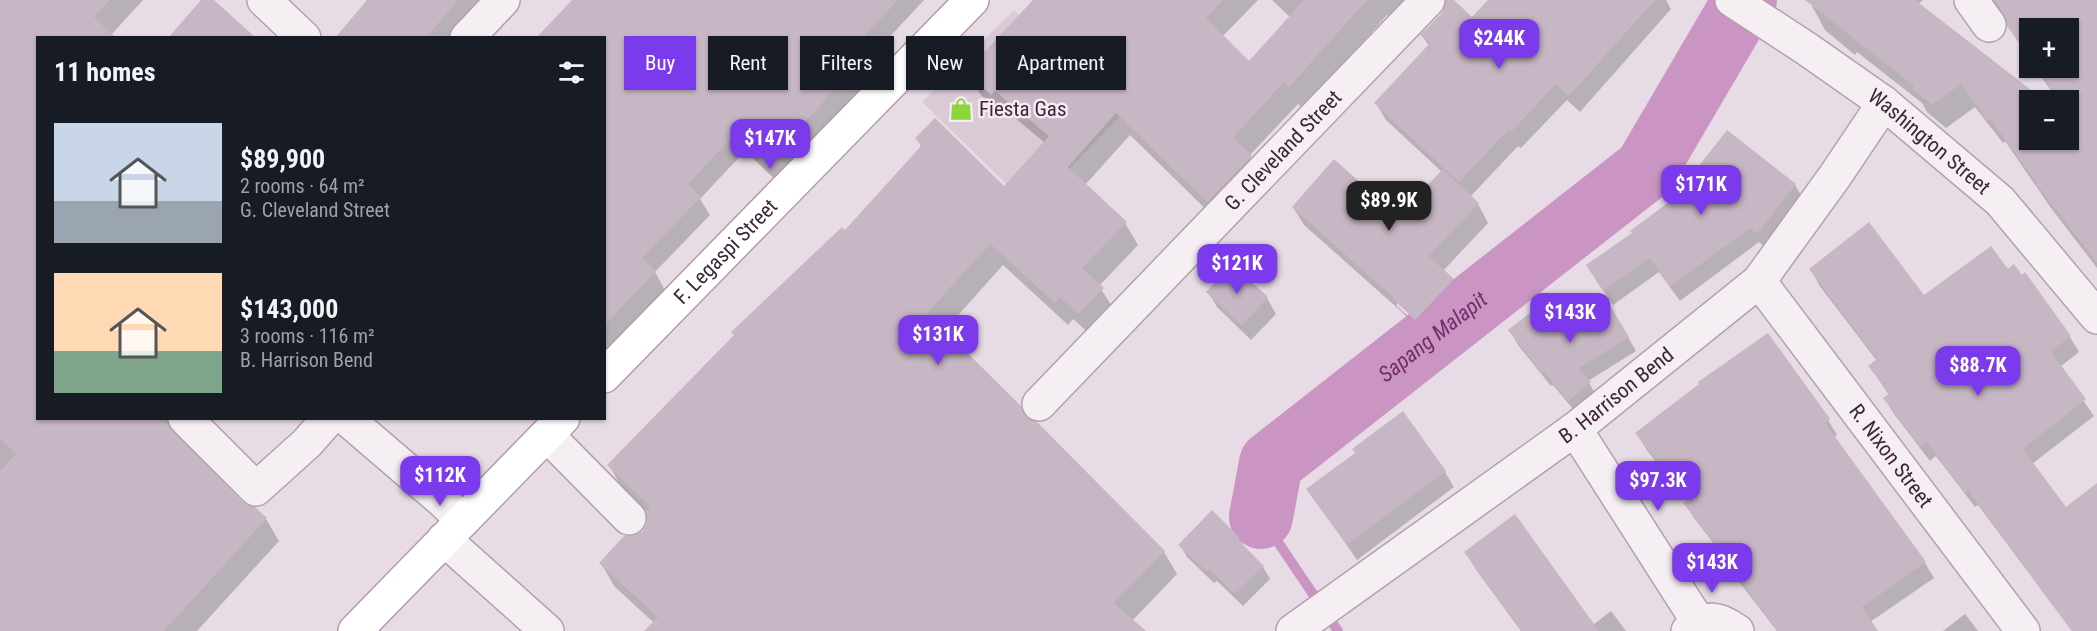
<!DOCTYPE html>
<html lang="en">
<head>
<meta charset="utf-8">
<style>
	:root { --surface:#171b24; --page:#20242c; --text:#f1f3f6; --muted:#9ea1a6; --accent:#7c3aed }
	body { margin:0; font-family:"Roboto Condensed",sans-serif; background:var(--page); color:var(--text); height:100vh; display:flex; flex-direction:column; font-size:22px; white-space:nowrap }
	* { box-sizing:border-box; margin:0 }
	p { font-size:20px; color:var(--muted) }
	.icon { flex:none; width:33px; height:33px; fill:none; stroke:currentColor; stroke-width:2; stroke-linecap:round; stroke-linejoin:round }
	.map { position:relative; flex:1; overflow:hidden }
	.panel { position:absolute; left:36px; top:36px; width:570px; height:384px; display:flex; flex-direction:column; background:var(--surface); border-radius:0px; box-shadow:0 2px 4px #0004 }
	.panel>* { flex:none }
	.top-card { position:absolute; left:624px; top:36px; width:570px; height:54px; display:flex; gap:12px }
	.tools { position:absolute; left:2019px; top:18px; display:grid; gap:12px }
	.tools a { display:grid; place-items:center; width:60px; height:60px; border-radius:0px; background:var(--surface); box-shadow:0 2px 4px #0004; font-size:30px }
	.price { position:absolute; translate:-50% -51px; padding:0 14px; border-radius:12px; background:var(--accent); color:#fff; font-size:20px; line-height:39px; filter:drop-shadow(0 2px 3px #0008) }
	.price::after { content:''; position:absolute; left:50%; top:36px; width:18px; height:14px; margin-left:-9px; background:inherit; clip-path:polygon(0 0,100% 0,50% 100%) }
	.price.on { background:#222; color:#fff }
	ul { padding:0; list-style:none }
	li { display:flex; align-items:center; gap:18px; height:150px; padding:0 18px }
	li span { display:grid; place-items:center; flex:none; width:168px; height:120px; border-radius:0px; color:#555 }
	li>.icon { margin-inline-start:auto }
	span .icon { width:72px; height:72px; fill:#fffc; stroke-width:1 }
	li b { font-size:26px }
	h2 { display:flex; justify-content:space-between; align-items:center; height:72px; padding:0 18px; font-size:26px }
	.chip { padding:0 21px; border-radius:0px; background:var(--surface); box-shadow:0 2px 4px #0004; font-size:21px; line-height:54px }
	.chip.on { background:var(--accent); color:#fff }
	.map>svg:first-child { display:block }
	.built { fill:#d9cad5 }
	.shadow { fill:#0003; fill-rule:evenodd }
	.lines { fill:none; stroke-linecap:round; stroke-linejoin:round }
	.stream { stroke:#ca95c3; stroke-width:10 }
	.river { stroke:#ca95c3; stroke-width:64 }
	.building { fill:#c7b6c3 }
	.minor-casing { stroke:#b1a1ae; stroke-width:36 }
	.major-casing { stroke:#b39bae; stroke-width:36 }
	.minor { stroke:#f5eff4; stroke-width:33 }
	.major { stroke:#fff; stroke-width:33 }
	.labels { text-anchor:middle; stroke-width:5; stroke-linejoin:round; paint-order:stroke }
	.poi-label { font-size:21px; fill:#3e2538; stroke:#f5ebf3; text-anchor:start }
	.street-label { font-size:21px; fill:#3e2538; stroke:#f5ebf3 }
	.water-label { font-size:22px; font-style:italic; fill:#742d69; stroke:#f5ebf3 }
</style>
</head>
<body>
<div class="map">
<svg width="2097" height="631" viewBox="0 0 2097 631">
	<rect width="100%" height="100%" fill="#e7dce5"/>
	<path class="built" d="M1014,10L1122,114L1031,208L922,102Z"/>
	<g class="shadow">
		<path d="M0,0H143L111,35L38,38V418H199L184,428L178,440L242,504L266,519L279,541L197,631H0Z"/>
		<path d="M369,0H483L447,38H349Z"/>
		<path d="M574,0H924L859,70L867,83L816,139L780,184L745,151L700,199L710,215L655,272L665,290L606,353L604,38Z"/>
		<path d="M1036,0H1258L1222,37L1249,63L1290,17L1272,0H1444L1446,4H1435L1406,31L1387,15L1303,109L1298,104L1249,156L1263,180L1221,224L1130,135L1085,185L1125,223L1138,245L1099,286L1115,311L1092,336L1073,319L1068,325L1003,265L944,331L1026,419L1036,423L1164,552L1177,574L1132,621L1144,631H646L654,623L614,586L601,563L644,532L649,523L648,513L622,488L609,465L845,232L922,148L917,139L1004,188L1045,143L1009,113L1005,117L981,95L968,72Z"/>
		<path d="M1448,0H1451L1472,20L1490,0H1666L1671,9L1580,112L1567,100L1521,148L1518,146L1470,197L1478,204L1488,223L1443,271L1452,279L1463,298L1426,338L1403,313L1304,225L1293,207L1398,218L1442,172L1386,120L1376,103L1429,46L1422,35L1443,14ZM1397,301L1421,324L1419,326L1397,306Z"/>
		<path d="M1817,0H1923L1918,4L2041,100H2030V140H2068L2077,128L2068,115V100H2058L2035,68H2068V28H2030V60L2008,21L1987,0H2097V268L2051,208L2005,141L2003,143L1975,107L1946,128L1927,112L1922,103L1857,52L1855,55L1825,30L1812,6Z"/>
		<path d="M1727,132L1795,185L1804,200L1766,248L1759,242L1680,301L1659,272L1613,305L1596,280L1633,234L1674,200Z"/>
		<path d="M1232,266L1267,298L1276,314L1251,340L1217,307L1208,292Z"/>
		<path d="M1811,269L1924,297L2007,272L2070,337L2079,352L2060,367L2094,416L2032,464L2066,509L2097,485V631H2072L1978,505L1975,507L1936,456L1930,461L1894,414L1885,399L1889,395L1870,367L1877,361L1819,285Z"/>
		<path d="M1510,331H1551L1628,337L1636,351L1588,381L1597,397L1577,414L1553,385L1551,386L1518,345Z"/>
		<path d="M1828,420L1837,435L1834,437L1925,563L1934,578L1870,622L1876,631H1777L1730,570L1722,554L1694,518L1685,503L1687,502L1646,449L1637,434Z"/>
		<path d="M1445,472L1454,487L1357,560L1308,489Z"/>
		<path d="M1239,538L1245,549L1263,567L1270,579L1243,606L1217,581L1214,583L1187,557L1180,545Z"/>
		<path d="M1466,552L1593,625L1611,611L1626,631H1521L1477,571Z"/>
		<path d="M1965,614L1978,631H1943Z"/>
	</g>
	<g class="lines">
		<path class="stream" d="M1261,517L1338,631"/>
		<path class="river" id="s1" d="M1261,517L1271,463L1646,169L1745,0"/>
	</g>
	<g class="building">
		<path d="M0,0H110L94,17L116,38H38V418H161L243,502L255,507L267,518L164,631H0V471L16,454L0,439Z"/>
		<path d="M201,0H214L256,38H168Z"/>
		<path d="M367,0H458L426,38H335Z"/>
		<path d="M572,0H898L847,54L858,64L806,121L809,125L769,168L734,135L688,184L701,197L642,258L656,271L604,326V38H536Z"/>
		<path d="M1033,0H1223L1206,18L1249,61L1304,0H1367L1289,87L1284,82L1233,138L1252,156L1207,202L1116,113L1068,167L1127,222L1082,268L1104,288L1078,314L1060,297L1055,303L990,244L927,313L1021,406L1026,417L1037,422L1165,551L1114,603L1146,631H644L658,617L599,563L624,536H633L643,531L647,522L646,511L650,507L607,465L734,335L731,332L842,227L845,230L922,145L915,138L935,118L1004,186L1049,136L995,91L991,95L966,72Z"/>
		<path d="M1446,0H1454L1472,17L1488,0H1655L1569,96L1556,84L1511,132L1508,130L1459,182L1374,103L1430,43L1420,35L1442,13Z"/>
		<path d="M1805,0H1915L2044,100H2030V140H2068V120L2079,128L2068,113V100H2060L2036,68H2068V28H2030V58L2007,26L2004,15L1994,0H2097V263L2036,184L2037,183L1990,119L1988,121L1961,84L1932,105L1912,89L1914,86Z"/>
		<path d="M1727,130L1796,184L1757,234L1750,228L1670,287L1650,258L1603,291L1586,265L1632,233L1630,231L1673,199Z"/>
		<path d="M1334,159L1398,216L1443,169L1479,203L1429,256L1454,279L1415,320L1394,300L1395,299L1292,207Z"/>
		<path d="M1869,222L1924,295L1991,246L2008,269L2014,264L2022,275L2025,272L2071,336L2051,352L2086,399L2023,449L2066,507L2097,483V631H2072L1968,490L1965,493L1927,442L1920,447L1883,398L1890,393L1868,366L1877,359L1809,269Z"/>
		<path d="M1232,264L1268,297L1242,326L1206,292Z"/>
		<path d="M1605,297L1629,337L1579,368L1591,382L1568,401L1544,372L1542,373L1508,330L1535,309L1551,329Z"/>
		<path d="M1768,333L1830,419L1825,423L1926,562L1862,607L1878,631H1778L1719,554L1722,552L1683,503L1687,500L1635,433L1699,384L1698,382Z"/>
		<path d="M1403,411L1446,471L1347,545L1306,489L1355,453L1352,449Z"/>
		<path d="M1212,510L1240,538L1238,540L1264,566L1235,594L1209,569L1207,572L1178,545Z"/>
		<path d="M1515,514L1599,631H1522L1464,552Z"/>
	</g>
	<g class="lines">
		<g class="minor-casing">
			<g id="minor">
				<path d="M264,0L304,38"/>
				<path id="s2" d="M1732,0L1807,49L1884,103L2000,201L2097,317"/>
				<path d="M1971,0L1989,25"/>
				<path d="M467,38L503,0"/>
				<path id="s3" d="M1759,281L2023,631"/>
				<path id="s4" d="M1039,404L1428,0"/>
				<path d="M185,418L256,489L307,443L329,418"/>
				<path d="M346,418L444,502L462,520"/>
				<path d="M1575,429L1699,623"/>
				<path d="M547,435L629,518"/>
				<path d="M444,539L547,631"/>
				<path id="s5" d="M1293,631L1575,429L1759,281L1835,176L1884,103"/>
				<path d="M1688,631C1707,616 1718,617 1737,631"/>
			</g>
		</g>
		<g class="major-casing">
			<g id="major">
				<path id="s6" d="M604,376L972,0"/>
				<path d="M355,631L563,418"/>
			</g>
		</g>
		<use href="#minor" class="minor"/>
		<use href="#major" class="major"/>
	</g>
	<defs>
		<g id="shop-bare" transform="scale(1.8)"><path d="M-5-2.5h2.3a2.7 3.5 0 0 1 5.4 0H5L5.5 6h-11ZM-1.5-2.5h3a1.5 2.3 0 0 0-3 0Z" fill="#8ed539" stroke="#f5ebf3" stroke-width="2.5" paint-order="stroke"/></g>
	</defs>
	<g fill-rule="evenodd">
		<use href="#shop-bare" x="961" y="109"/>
	</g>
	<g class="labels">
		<g class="poi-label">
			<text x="979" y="116">Fiesta Gas</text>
		</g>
		<g class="street-label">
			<text dy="7" stroke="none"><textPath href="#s2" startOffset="243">Washington Street</textPath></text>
			<text dy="7" stroke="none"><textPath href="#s4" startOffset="352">G. Cleveland Street</textPath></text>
			<text dy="7" stroke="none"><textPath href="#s6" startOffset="174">F. Legaspi Street</textPath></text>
			<text dy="7" stroke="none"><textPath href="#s5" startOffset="400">B. Harrison Bend</textPath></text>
			<text dy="7" stroke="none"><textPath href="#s3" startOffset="219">R. Nixon Street</textPath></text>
		</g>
		<g class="water-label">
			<text dy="8" stroke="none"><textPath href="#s1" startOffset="260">Sapang Malapit</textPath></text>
		</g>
	</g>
</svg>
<div class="tools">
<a>+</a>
<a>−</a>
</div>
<b class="price" style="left:1499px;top:70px">$244K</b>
<b class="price" style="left:770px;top:170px">$147K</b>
<b class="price" style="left:1701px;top:216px">$171K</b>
<b class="price on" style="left:1389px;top:232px">$89.9K</b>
<b class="price" style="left:1237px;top:295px">$121K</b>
<b class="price" style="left:1570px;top:344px">$143K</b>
<b class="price" style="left:938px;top:366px">$131K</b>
<b class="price" style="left:1978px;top:397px">$88.7K</b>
<b class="price" style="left:440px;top:507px">$112K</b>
<b class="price" style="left:1658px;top:512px">$97.3K</b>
<b class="price" style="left:1712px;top:594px">$143K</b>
<div class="top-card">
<a class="chip on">Buy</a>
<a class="chip">Rent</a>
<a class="chip">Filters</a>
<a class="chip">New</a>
<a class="chip">Apartment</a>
</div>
<section class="panel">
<h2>11 homes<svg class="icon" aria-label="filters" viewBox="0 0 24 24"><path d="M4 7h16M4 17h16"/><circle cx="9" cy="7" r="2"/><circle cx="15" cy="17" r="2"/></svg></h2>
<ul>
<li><span style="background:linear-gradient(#c9d6e8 65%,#9aa5b1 0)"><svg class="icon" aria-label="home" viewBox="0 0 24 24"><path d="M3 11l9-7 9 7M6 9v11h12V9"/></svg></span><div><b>$89,900</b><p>2 rooms · 64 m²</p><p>G. Cleveland Street</p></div></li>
<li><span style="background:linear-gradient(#ffd9b3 65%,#7fa58c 0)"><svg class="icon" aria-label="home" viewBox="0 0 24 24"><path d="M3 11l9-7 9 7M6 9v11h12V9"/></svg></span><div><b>$143,000</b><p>3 rooms · 116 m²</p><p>B. Harrison Bend</p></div></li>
</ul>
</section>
</div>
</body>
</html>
